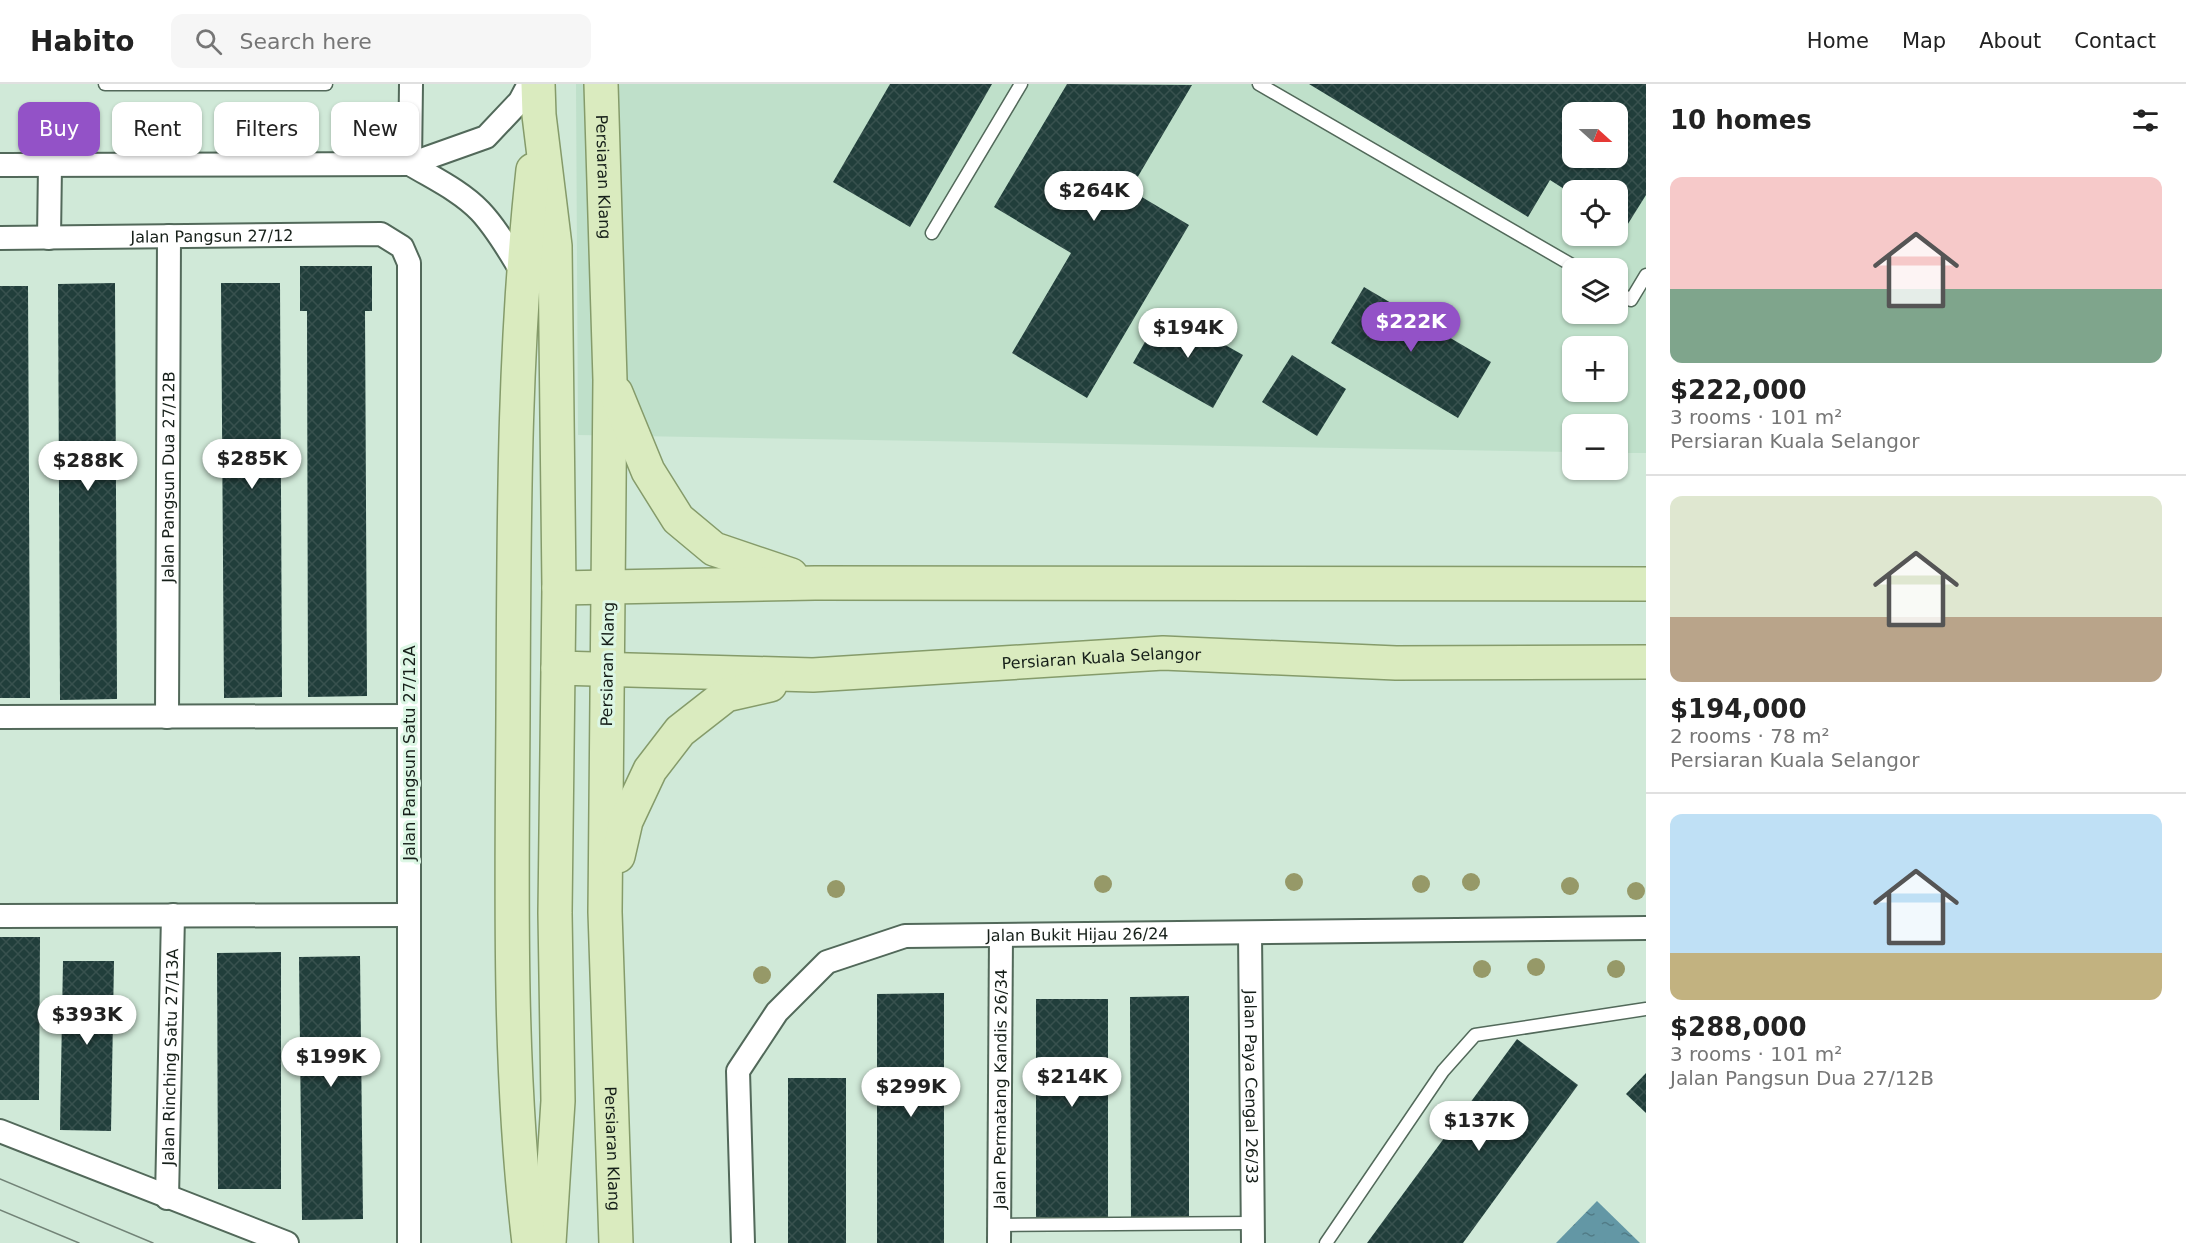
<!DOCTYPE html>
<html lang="en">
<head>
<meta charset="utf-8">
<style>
	:root { --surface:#fff; --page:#f6f6f6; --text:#222; --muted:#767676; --line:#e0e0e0; --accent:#9352c7 }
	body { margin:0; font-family:"DejaVu Sans",sans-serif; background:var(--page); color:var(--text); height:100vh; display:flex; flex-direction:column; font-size:22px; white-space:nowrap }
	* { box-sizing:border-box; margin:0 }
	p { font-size:20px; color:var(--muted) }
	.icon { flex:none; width:33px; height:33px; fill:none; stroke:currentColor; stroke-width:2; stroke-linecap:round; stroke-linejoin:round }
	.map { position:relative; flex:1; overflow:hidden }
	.details { display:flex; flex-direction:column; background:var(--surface); width:540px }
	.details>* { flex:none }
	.hud { position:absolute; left:18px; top:18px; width:570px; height:54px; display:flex; gap:12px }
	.needle { width:39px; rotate:111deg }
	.fabs { position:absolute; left:1562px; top:18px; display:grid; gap:12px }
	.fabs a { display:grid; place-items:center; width:66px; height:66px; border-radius:12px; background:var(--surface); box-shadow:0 2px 4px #0004; font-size:30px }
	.price { position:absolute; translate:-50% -51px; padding:0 14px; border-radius:21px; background:#fff; color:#222; font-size:20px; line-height:39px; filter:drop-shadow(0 2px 3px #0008) }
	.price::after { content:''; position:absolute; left:50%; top:36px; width:18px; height:14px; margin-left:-9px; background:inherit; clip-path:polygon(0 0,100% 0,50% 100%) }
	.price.current { background:var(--accent); color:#fff }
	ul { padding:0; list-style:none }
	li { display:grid; align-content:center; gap:12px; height:318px; padding:0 24px }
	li+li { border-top:2px solid var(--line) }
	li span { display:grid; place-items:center; height:186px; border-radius:12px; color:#555 }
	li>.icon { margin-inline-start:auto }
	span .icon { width:108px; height:108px; fill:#fffc; stroke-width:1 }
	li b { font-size:26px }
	h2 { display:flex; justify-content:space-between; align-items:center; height:72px; padding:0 24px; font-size:26px }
	.pill { padding:0 21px; border-radius:12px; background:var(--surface); box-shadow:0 2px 4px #0004; font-size:21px; line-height:54px }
	.pill.current { background:var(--accent); color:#fff }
	header { display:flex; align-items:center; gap:36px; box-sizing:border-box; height:84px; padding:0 30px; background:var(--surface); border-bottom:2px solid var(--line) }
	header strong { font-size:28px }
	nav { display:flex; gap:33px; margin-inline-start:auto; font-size:21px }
	.search { width:420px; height:54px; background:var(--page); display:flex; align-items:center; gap:15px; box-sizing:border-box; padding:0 21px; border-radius:12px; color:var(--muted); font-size:22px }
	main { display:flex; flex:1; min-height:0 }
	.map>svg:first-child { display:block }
	.built { fill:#bfe0ca; fill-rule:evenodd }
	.water { fill:url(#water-ripples) }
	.building { fill:url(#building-cross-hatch); fill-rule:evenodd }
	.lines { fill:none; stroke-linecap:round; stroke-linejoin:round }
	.service-casing { stroke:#52695a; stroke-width:15 }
	.minor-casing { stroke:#52695a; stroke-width:26 }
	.primary-casing { stroke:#859b6a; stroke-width:36 }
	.service { stroke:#fff; stroke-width:12 }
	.minor { stroke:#fff; stroke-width:22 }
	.primary { stroke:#daebbf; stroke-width:33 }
	.tram { stroke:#728377; stroke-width:1.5 }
	.tree { fill:#969968 }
	.labels { text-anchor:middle; stroke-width:6; stroke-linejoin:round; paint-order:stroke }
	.street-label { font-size:16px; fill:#161f19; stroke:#ddf7e5 }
</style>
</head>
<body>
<header>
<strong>Habito</strong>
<div class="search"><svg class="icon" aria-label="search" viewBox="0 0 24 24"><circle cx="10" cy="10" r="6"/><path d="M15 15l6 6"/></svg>Search here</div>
<nav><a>Home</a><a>Map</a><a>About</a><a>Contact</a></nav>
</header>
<main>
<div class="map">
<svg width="1646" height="1159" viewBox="0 0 1646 1159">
	<defs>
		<pattern id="water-ripples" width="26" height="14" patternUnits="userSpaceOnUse" patternTransform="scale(1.5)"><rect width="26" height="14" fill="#6397a5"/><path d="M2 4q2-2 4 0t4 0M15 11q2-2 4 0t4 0" fill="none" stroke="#517b86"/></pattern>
		<pattern id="building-cross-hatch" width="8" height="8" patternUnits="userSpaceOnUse" patternTransform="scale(1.5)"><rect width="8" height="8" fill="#213e3b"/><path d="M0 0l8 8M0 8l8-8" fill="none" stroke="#38514e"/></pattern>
	</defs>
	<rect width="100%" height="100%" fill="#d0e9d8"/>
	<path class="built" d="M576,0H1646V369H1617V340H1572V368L578,351ZM1572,28H1617V74H1572ZM1572,106H1617V152H1572ZM1572,184H1617V230H1572ZM1572,262H1617V308H1572Z"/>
	<path class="water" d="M1597,1117L1640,1159H1556Z"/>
	<g class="building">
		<path d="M890,0H992L910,143L833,98Z"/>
		<path d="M1067,0L1192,1L1130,106L1189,141L1087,314L1012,269L1071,169L994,123Z"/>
		<path d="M1309,0H1646V111L1626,143L1617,137V106H1572V110L1550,96L1528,133ZM1572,28H1617V74H1572Z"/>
		<path d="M300,182H372V227H365L367,612L308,613L307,227H300Z"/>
		<path d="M115,199L117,615L60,616L58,200Z"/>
		<path d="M221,199H280L282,613L224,614Z"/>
		<path d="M0,202H28L30,614H0Z"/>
		<path d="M1364,203L1491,278L1458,334L1331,259Z"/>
		<path d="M1163,226L1243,271L1213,324L1133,279Z"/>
		<path d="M1292,271L1346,305L1317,352L1262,318Z"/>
		<path d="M0,853H40L39,1016H0Z"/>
		<path d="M281,868V1105H218L217,869Z"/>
		<path d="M360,872L363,1135L302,1136L299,873Z"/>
		<path d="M63,877H114L111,1047L60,1046Z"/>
		<path d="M944,909V1159H877V910Z"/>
		<path d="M1189,912V1135H1131L1130,913Z"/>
		<rect x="1036" y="915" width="72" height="218"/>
		<path d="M1517,955L1578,1001L1463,1159H1367Z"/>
		<path d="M1646,989V1029L1626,1010Z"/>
		<rect x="788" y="994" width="58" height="165"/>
	</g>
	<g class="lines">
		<g class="service-casing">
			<g id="service">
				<path d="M105,0H326"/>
				<path d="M1259,0L1577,184"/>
				<path d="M932,149L1021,0"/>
				<path d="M1617,208L1631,216L1646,191"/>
				<path d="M1000,1141L1253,1139"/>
				<path d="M1326,1159L1443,987L1475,951L1646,925"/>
			</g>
		</g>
		<g class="minor-casing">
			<g id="minor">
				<path d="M410,80C433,94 461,107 480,127C497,145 509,167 522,188"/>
				<path d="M410,80L411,0"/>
				<path d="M0,81L410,80L486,53L520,17L529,0"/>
				<path id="s1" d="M0,154L381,150L402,163L409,179V1159"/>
				<path d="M49,154L50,81"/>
				<path d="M0,633L409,632"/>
				<path id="s2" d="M167,633L169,152"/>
				<path d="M0,832L409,831"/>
				<path id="s3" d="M1250,849L1253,1159"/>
				<path d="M0,1047L287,1159"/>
				<path id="s4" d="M167,1114L173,831"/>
				<path id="s5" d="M743,1159L738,987L777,928L827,878L905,852L1646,844"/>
				<path id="s6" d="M999,1159L1001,851"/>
			</g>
		</g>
		<g class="primary-casing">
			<g id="primary">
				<path d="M538,0L539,31L555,162L559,504L555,829L558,1017L549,1159"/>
				<path id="s7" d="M601,0L610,296L605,828L616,1159"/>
				<path d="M616,309L648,387L678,435L714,465L791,491"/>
				<path d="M559,504L815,499L1646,500"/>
				<path id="s8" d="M558,584L813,591L1163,569L1396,579L1646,578"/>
				<path d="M618,772L626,737L650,686L680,647L726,611L770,601"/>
				<path d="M529,1159C508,983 512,807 513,631C514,447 513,269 533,86"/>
			</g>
		</g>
		<use href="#service" class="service"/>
		<use href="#minor" class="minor"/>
		<use href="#primary" class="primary"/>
		<g class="tram">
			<path d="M0,1095L153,1159"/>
			<path d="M0,1126L79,1159"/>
		</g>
	</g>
	<g class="tree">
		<circle cx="1294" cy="798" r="9"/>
		<circle cx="1471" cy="798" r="9"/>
		<circle cx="1103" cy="800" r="9"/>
		<circle cx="1421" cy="800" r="9"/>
		<circle cx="1570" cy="802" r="9"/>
		<circle cx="836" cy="805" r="9"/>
		<circle cx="1636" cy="807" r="9"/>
		<circle cx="1536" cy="883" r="9"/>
		<circle cx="1482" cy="885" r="9"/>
		<circle cx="1616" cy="885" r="9"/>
		<circle cx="762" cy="891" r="9"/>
	</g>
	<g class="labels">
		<g class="street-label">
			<text dy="6" stroke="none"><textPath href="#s7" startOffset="93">Persiaran Klang</textPath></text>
			<text dy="6" stroke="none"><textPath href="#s1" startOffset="212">Jalan Pangsun 27/12</textPath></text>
			<text dy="6" stroke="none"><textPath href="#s2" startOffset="240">Jalan Pangsun Dua 27/12B</textPath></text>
			<text dy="6" stroke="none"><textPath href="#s8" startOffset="544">Persiaran Kuala Selangor</textPath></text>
			<text transform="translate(607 580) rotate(-89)" y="6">Persiaran Klang</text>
			<text transform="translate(409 669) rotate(-90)" y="6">Jalan Pangsun Satu 27/12A</text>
			<text dy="6" stroke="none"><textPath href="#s5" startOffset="568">Jalan Bukit Hijau 26/24</textPath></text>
			<text dy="6" stroke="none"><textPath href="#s4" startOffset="141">Jalan Rinching Satu 27/13A</textPath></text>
			<text dy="6" stroke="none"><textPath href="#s3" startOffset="154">Jalan Paya Cengal 26/33</textPath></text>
			<text dy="6" stroke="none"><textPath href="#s6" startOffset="154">Jalan Permatang Kandis 26/34</textPath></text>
			<text dy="6" stroke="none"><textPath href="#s7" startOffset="1065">Persiaran Klang</textPath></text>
		</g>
	</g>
</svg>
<div class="fabs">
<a><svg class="needle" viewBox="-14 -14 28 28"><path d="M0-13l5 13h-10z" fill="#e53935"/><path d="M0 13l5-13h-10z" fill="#767676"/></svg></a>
<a><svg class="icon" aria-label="locate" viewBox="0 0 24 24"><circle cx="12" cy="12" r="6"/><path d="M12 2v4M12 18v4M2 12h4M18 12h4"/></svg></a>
<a><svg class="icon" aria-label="layers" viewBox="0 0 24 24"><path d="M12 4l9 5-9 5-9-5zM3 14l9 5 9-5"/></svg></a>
<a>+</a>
<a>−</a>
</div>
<b class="price" style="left:1094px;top:138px">$264K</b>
<b class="price current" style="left:1411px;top:269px">$222K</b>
<b class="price" style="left:1188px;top:275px">$194K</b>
<b class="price" style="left:252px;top:406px">$285K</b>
<b class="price" style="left:88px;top:408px">$288K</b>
<b class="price" style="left:87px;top:962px">$393K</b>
<b class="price" style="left:331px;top:1004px">$199K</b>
<b class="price" style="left:1072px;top:1024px">$214K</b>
<b class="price" style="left:911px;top:1034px">$299K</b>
<b class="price" style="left:1479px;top:1068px">$137K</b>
<div class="hud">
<a class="pill current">Buy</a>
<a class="pill">Rent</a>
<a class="pill">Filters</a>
<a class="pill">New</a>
</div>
</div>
<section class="details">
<h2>10 homes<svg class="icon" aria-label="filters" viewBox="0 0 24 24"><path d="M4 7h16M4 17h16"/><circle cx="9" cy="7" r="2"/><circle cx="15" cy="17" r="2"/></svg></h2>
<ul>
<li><span style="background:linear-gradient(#f6c9c9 60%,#7fa58c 0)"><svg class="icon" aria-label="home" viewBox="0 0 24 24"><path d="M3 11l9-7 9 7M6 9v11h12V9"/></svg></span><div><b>$222,000</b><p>3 rooms · 101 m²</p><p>Persiaran Kuala Selangor</p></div></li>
<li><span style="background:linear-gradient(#dfe7d0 65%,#b9a48a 0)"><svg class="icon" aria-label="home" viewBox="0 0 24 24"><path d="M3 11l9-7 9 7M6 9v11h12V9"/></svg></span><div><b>$194,000</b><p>2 rooms · 78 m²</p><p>Persiaran Kuala Selangor</p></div></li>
<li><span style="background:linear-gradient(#bfe0f5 75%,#c2b280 0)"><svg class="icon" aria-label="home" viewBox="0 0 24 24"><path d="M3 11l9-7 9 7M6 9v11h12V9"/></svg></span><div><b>$288,000</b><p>3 rooms · 101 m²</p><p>Jalan Pangsun Dua 27/12B</p></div></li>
</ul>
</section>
</main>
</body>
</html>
